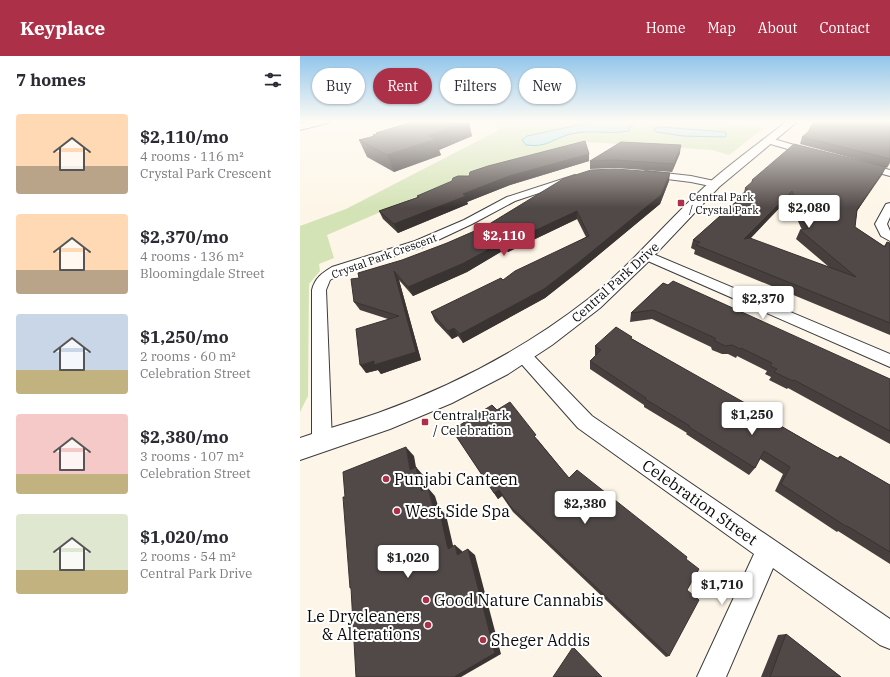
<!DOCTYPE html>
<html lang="en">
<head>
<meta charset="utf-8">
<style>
	:root { --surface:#fff; --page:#f2f2f3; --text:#2b2b33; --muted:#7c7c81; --accent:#ab3048 }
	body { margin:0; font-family:"IBM Plex Serif",serif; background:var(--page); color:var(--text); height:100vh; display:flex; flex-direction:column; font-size:15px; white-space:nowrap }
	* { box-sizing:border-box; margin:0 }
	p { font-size:13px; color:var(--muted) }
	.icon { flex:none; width:22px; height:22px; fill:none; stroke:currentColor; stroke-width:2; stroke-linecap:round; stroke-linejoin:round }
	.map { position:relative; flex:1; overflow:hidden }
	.details { display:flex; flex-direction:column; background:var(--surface); width:300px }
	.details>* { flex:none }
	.top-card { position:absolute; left:12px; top:12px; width:380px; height:36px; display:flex; gap:8px }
	.price { position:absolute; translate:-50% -34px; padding:0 9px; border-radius:4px; background:#fff; color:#222; font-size:13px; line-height:26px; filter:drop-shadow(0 1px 2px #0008) }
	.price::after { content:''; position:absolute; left:50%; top:24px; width:12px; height:9px; margin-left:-6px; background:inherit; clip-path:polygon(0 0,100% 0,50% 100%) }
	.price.on { background:var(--accent); color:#fff }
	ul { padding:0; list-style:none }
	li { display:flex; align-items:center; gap:12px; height:100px; padding:0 16px }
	li span { display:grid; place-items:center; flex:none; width:112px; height:80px; border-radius:4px; color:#555 }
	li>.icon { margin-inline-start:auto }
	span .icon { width:48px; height:48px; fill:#fffc; stroke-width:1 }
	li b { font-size:17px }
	h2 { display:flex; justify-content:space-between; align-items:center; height:48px; padding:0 16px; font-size:17px }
	.chip { padding:0 14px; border-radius:18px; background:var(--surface); box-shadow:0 1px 3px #0004; font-size:14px; line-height:36px }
	.chip.on { background:var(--accent); color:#fff }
	header { display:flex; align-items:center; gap:24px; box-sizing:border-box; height:56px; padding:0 20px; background:var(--accent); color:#fff }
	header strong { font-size:19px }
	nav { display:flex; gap:22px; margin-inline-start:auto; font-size:14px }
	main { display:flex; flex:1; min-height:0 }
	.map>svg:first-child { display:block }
	.green { fill:#d4e3b6 }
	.water { fill:#b1e2ef; stroke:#3fa0bf }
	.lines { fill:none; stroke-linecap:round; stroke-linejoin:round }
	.minor-casing { stroke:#3c3c3c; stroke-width:2 }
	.tertiary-casing { stroke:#3c3c3c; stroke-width:2 }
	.minor { fill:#fff; fill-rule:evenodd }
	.tertiary { fill:#fff; fill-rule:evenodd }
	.wall { fill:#463f3d; fill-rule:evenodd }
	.shaded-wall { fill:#393332 }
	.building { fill:#514947; stroke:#393332; fill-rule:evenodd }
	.poi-dot { fill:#ab3048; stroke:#fff; stroke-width:1.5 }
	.labels { text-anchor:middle; stroke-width:4; stroke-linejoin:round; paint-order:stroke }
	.far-poi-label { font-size:11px; fill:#090909; stroke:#fff; text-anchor:start }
	.far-street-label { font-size:11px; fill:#090909; stroke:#fff }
	.street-label { font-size:13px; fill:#090909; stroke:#fff }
	.poi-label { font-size:13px; fill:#090909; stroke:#fff; text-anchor:start }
	.near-poi-label { font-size:16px; fill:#090909; stroke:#fff; text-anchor:start }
	.near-street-label { font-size:16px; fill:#090909; stroke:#fff }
</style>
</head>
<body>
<header>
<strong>Keyplace</strong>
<nav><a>Home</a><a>Map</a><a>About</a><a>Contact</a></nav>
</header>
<main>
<section class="details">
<h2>7 homes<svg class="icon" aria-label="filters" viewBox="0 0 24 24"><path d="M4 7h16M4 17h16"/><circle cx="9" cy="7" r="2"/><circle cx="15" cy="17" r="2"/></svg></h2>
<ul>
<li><span style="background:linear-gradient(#ffd9b3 65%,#b9a48a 0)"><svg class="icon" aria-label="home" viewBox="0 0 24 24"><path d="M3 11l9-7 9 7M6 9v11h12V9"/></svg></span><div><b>$2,110/mo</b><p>4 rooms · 116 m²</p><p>Crystal Park Crescent</p></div></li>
<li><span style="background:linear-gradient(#ffd9b3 70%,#b9a48a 0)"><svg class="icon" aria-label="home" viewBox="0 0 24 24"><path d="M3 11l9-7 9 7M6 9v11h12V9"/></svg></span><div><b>$2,370/mo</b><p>4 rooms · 136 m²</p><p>Bloomingdale Street</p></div></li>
<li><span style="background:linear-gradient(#c9d6e8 70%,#c2b280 0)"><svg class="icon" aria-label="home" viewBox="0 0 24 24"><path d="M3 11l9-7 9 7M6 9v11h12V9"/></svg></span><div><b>$1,250/mo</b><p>2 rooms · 60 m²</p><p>Celebration Street</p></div></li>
<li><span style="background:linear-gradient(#f6c9c9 75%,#c2b280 0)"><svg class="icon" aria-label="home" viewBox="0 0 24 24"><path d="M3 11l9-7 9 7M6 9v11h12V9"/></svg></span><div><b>$2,380/mo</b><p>3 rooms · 107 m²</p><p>Celebration Street</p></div></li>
<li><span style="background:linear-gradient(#dfe7d0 70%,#c2b280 0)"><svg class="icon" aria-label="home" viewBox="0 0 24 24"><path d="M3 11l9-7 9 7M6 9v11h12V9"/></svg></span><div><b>$1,020/mo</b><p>2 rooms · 54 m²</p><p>Central Park Drive</p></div></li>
</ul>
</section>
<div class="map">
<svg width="590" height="621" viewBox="0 0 590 621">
	<rect width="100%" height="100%" fill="#fdf6e8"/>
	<path class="green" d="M181,65H413L464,72L429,99L412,94L287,86L176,115L27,179L34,202L19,208L20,215L9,228L8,340L0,356V170L46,153L201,73Z"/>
	<g class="water">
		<path d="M297,65H332L333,68L328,75C309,79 290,73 271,78C253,82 248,92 226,89L222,84L227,80Z"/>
		<path d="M360,71L426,76V80L425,81L383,80L357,76L354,74L355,72Z"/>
	</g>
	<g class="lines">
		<g class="minor-casing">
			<g id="minor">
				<path d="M470,82L515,95L516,97L512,100L467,87L466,85Z"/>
				<path d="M563,107L590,114V120L560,112L558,110L560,108Z"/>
				<path d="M346,115L391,120L419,126L420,128L415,131L391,126L343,120L341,118L343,116Z"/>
				<path d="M275,119L280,122L278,124L215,145L172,168L123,191L42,217L30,224L26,234L32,386L29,392L22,395L15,392L12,386V234C15,222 22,217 32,211L115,185L164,164L207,141Z"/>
				<path d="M590,147V161L587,168L590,175V185L581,180L575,168L586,148Z"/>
				<path d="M346,195L590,298V311L341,202L340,199L341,196Z"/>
				<path d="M223,293L229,295L292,360L590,563V593L580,589L473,512L426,621H397L454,498L278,372L217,303L215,299L217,295Z"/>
			</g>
		</g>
		<g class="tertiary-casing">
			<g id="tertiary">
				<path d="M12,65H30L28,67L0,74V68Z"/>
				<path d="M487,65H498L419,131L349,205L300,252L252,289L208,318L152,347L90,373L0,404V382C26,373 52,366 78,357C153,330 224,293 287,244C332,209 368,163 411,125C435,104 462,85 487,65Z"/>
			</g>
		</g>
		<use href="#minor" class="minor"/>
		<use href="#tertiary" class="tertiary"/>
	</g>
	<g class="wall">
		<path d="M590,65V107L587,112L586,111L557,155L555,171L584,190L587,186L590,187V279L394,198L395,194L391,192L393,184L436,146L437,143L444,137L445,132L451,127L452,124L581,110L500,88L502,81ZM488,143L502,174H500L496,183L529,211L450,183Z"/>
		<path d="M76,77L172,80L139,94L141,99L94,116L67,101L59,84L74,80L73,79L76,78Z"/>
		<path d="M380,97L372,116L315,112L290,113V105Z"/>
		<path d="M289,98V105L210,129L167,146L168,148L98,177L83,163L79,155L118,141L117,140L169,120Z"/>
		<path d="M369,125L360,148L278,216L245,242L163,287L158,280L152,283L135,265L131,256L203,224L286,181L277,163L208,196L204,194L167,216L113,240L99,224L121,304L81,318L78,314L66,317L88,263L60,254L54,246L59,222Z"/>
		<path d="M363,227L590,323V388L488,332L487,333L469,324L471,321L465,318L467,315L437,300L436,302L428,298H422L412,294L411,291L352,263L330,266L331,257Z"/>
		<path d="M331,282L467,362L537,402L540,400L590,429V508L538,475L537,476L475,435L483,418L460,403L455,412L449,419L386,378L387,377L344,351V349L290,313V305L296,299H295V290Z"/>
		<path d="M197,354L238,384L269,422L386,503L387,534L369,600L366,601L213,456L202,440L198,443L152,374Z"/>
		<path d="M486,578L541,621H461L478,579Z"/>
	</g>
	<g class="shaded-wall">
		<path d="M167,65H169L172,80L139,94L141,99L94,116L87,99L128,80Z"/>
		<path d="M381,89L380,97L372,116L374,108Z"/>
		<path d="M289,98V105L210,129L167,146L168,148L98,177L94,168L163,138L209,120Z"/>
		<path d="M586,111L582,119L552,162L557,154Z"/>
		<path d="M370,117L369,125L360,148L278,216L245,242L163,287L160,278L361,139Z"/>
		<path d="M492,135L488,143L441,192L444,183Z"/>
		<path d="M277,155V163L208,196L206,188Z"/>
		<path d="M202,186L204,194L167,216L113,240L108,231Z"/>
		<path d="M94,215L99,224L121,304L81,318L78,314L66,317L60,309L74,305L116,296Z"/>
		<path d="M154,272L158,280L152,283L148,275Z"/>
		<path d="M106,391L114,400L118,422L110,414Z"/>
		<path d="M116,411L124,420L129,443L121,435Z"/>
		<path d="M128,432L135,440L140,456L139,452L146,459L155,498L148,493L134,455Z"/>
		<path d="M199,434L202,440L198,443L194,437Z"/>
		<path d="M155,489L162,495L164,504L157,499Z"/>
		<path d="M168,493L175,499L201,598L161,621H154Z"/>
	</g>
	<g class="building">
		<path d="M115,65H167L128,80L136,83L87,99L59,84L75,80L73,79L77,78L76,77Z"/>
		<path d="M514,65H590V103L502,81L508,76Z"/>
		<path d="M285,85L289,98L209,120L163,138L166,140L94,168L79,155L119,141L117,140L152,125L153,122L158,120H169L170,116L188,110Z"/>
		<path d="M321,86L381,89L374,108L315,104L290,105Z"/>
		<path d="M494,88L586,111L557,154L555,171L585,191L587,186L590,187V267L396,189L400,186L393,184L438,144L437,143L448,133L445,132L453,125L452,124ZM492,135L510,172L500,174L556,221L450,182L444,183Z"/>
		<path d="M315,113L370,117L361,139L278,207L244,233L160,278L154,272L148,275L131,256L201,222L203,224L215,215L289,180L277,155L206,188L202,186L164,207L108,231L94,215L116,296L74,309V305L60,309L56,273L99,260L54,246L51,223L59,222L58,217L102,204L147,187L186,170L263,123L291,114Z"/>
		<path d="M373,225L590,323V375L494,324L493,325L474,316L477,313L470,310L472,307L441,292L440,293L432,289L425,290L415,285V282L353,254L331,257L363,227L368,229Z"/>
		<path d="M316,271L332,281L330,282L468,360L467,362L517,391L539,403L540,400L590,429V496L547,470V471L481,428L490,411L464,395L455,412L389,371L390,370L345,343L346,342L290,305L301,294L295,290Z"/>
		<path d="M210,346L236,379L234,380L269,422L277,414L387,501L386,503L399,513L387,534L399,544L369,600L210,450L199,434L194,437L152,374L192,349L197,354Z"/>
		<path d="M106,391L110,414L116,411L121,435L128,432L134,455L139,452L148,493L155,489L157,499L168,493L195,597L154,621H56L51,532H50L43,441H45L43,416Z"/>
		<path d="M486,578L541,621H470Z"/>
		<path d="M273,591L302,621H253Z"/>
	</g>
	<linearGradient id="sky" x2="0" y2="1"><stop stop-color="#92c6eb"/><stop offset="0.43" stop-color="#fefbf5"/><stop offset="1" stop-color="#fefbf5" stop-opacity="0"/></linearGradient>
	<rect width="590" height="152" fill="url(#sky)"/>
	<g class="poi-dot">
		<rect x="377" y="143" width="8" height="8" rx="2"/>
		<rect x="121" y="362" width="8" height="8" rx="2"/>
		<circle cx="86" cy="423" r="4"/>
		<circle cx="97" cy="455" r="4"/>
		<circle cx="126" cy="544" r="4"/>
		<circle cx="128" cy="569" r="4"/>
		<circle cx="183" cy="584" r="4"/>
	</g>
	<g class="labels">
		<g class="far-poi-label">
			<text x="389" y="145">Central Park<tspan x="389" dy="13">/ Crystal Park</tspan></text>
		</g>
		<g class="far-street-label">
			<text transform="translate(84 200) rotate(-20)" y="4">Crystal Park Crescent</text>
		</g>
		<g class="street-label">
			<text transform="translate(315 226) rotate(-42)" y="5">Central Park Drive</text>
		</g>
		<g class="poi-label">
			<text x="133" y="364">Central Park<tspan x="133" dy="15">/ Celebration</tspan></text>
		</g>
		<g class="near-poi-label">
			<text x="94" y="429">Punjabi Canteen</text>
			<text x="105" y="461">West Side Spa</text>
			<text x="134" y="550">Good Nature Cannabis</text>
			<text x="120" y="566" text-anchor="end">Le Drycleaners<tspan x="120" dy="18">&amp; Alterations</tspan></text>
			<text x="191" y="590">Sheger Addis</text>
		</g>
		<g class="near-street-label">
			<text transform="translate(400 446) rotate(35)" y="6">Celebration Street</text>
		</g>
	</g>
</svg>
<b class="price" style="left:509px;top:173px">$2,080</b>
<b class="price on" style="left:204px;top:201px">$2,110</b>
<b class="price" style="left:463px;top:264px">$2,370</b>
<b class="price" style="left:452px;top:380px">$1,250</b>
<b class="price" style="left:285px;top:469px">$2,380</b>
<b class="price" style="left:108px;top:523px">$1,020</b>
<b class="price" style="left:422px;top:550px">$1,710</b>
<div class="top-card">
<a class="chip">Buy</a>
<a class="chip on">Rent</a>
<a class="chip">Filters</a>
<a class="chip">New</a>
</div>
</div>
</main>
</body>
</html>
